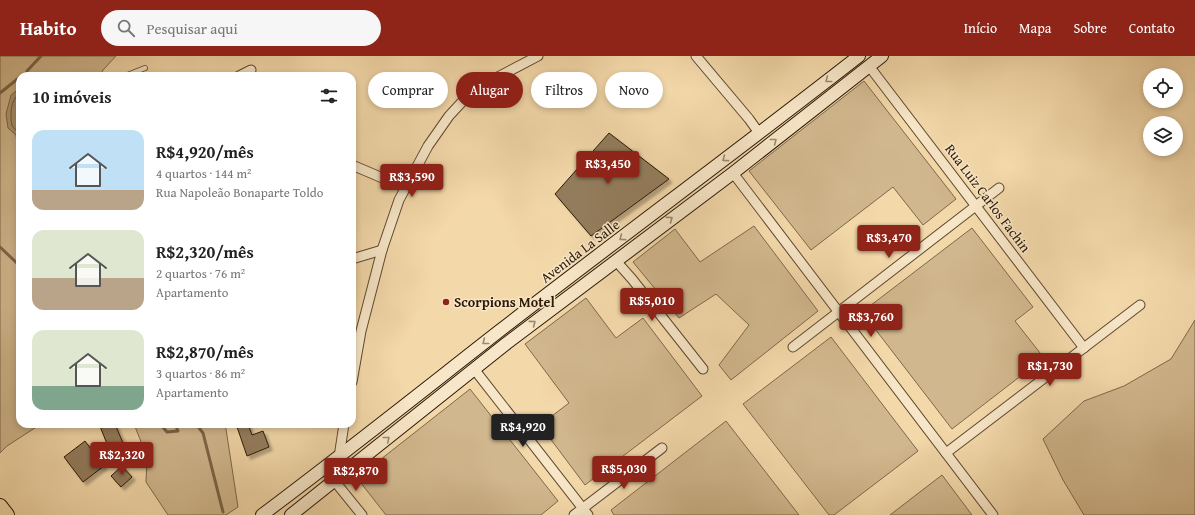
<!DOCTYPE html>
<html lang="pt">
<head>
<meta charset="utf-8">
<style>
	:root { --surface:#fff; --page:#f6f6f6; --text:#222; --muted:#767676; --accent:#8f2418 }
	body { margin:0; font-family:"Gentium Book Plus",serif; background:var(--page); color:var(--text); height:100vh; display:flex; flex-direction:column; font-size:15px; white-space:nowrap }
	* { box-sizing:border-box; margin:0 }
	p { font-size:13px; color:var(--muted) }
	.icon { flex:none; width:22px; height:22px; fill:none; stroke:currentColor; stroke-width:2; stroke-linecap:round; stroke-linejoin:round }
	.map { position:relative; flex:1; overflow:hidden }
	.drawer { position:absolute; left:16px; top:16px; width:340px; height:356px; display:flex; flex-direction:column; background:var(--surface); border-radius:12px; box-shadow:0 2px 6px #0003 }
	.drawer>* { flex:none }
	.guide { position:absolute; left:368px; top:16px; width:380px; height:36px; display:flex; gap:8px }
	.fabs { position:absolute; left:1143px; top:12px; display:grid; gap:8px }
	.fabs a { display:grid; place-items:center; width:40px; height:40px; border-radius:50%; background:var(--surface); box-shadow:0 2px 6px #0003; font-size:20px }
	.price { position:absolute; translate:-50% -34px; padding:0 9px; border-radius:4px; background:var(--accent); color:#fff; font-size:13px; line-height:26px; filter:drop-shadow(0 1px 2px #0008) }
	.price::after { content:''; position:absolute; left:50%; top:24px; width:12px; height:9px; margin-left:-6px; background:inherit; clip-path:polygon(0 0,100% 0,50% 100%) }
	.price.selected { background:#222; color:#fff }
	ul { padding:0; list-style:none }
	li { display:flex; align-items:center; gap:12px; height:100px; padding:0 16px }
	li span { display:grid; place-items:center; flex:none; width:112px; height:80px; border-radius:12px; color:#555 }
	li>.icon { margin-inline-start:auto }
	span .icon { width:48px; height:48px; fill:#fffc; stroke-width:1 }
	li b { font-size:17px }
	h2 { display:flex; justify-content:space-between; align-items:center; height:48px; padding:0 16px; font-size:17px }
	.pill { padding:0 14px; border-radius:18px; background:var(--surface); box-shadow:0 2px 6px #0003; font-size:14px; line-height:36px }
	.pill.selected { background:var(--accent); color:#fff }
	header { display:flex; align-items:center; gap:24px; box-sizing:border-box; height:56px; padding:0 20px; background:var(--accent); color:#fff }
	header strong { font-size:19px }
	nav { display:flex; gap:22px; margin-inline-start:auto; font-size:14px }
	.search { width:280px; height:36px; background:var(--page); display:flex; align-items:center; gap:10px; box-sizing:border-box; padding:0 14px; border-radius:22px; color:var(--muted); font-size:15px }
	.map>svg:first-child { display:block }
	.green { fill:#d1b78d; stroke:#7e684a }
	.water { fill:#af9772; stroke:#7b6447 }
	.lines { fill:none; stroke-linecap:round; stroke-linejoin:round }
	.shore { stroke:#6e583c; stroke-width:1 }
	.stream { stroke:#7b6447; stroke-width:3 }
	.building { fill:#937c5b; stroke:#2c1806; filter:url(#shadow) }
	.service-casing { stroke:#5e482f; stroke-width:6 }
	.minor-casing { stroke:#5e482f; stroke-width:11 }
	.secondary-casing { stroke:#2c1806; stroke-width:14 }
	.primary-casing { stroke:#2c1806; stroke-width:16 }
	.service { stroke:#f7e6c7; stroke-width:4.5 }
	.minor { stroke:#f7e6c7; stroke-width:9 }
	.secondary { stroke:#f7e6c7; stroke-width:12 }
	.primary { stroke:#f3d8a9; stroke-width:14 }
	.oneway { stroke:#9c8970 }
	.poi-dot { fill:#8f2418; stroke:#f7e6c7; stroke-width:1.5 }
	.labels { text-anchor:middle; stroke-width:3; stroke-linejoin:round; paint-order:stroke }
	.street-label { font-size:14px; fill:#2c1806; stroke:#f7e6c7 }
	.poi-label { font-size:14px; font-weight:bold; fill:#2c1806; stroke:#f7e6c7; text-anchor:start }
</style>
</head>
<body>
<header>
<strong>Habito</strong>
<div class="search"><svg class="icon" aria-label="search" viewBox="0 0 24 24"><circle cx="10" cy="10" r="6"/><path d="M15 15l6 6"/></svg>Pesquisar aqui</div>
<nav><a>Início</a><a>Mapa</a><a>Sobre</a><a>Contato</a></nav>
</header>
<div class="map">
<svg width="1195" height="459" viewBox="0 0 1195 459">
	<defs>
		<filter id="shadow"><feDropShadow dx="3.5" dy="3.5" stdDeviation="1" flood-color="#0004"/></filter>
	</defs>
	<rect width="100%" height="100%" fill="#f3d8a9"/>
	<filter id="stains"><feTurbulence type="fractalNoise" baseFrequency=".005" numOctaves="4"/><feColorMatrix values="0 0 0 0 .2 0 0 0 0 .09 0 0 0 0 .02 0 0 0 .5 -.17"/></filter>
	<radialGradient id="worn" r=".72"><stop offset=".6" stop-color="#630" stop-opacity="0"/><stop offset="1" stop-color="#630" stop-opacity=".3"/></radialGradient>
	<g class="green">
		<path d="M0,0H116L103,14L100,20H20V368H41L7,390L0,397Z"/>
		<path d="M864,25L956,143L923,169L893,131L811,194L749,115Z"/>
		<path d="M754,170L818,255L731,324L719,309L749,269L716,238L679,262L633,206L675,173L700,206Z"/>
		<path d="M972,172L1033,251L1015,265L1044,302L952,373L862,256Z"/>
		<path d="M586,242L616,282L643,262L702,340L585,429L540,369L569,347L525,288Z"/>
		<path d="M1195,264V459H1084L1063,424L1043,383L1084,345L1124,330L1171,303Z"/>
		<path d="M831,281L918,395L834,459H829L743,348Z"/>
		<path d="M470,333L558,445L541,459H386L357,422Z"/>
		<path d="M726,365L799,459H614L611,454Z"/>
		<path d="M134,368H224L226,373L238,451L226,459H168L146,426L147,401Z"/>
		<path d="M942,419L972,459H890Z"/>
	</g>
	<path class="water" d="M20,32V110L16,79L8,72L6,58L11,39Z"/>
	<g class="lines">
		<path class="shore" d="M20,37C10,44 10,58 12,70L20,78"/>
		<g class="stream">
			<path d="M26,20L27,15L41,0"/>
			<path d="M0,37L20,21"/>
			<path d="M0,191L20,210"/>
			<path d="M160,368L167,376L178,375L175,368"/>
			<path d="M196,368L203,377L223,456"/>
		</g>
	</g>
	<g class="building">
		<path d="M609,77L669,123L591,180L555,138Z"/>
		<path d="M99,368H115L128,399L114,405Z"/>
		<path d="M236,368H248L252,379L263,375L269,391L247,400Z"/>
		<path d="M85,385L104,410L83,426L64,401Z"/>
		<path d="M122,410L132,421L121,431L111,420Z"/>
	</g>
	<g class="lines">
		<g class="service-casing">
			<path id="service" d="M125,20L145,12"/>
		</g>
		<g class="minor-casing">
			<g id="minor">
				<path d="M696,0L749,63L759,77"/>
				<path d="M869,10L1084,292"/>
				<path d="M239,20L251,14"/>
				<path d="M352,109L406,132"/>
				<path d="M733,117L993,459"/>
				<path d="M352,203L382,194"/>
				<path d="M616,205L632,223L703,313"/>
				<path d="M793,291L999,132"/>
				<path d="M474,313L588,459"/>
				<path d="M352,326L361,275L382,194L399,144L428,90L449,60L473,34L538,0"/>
				<path d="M946,397L1140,249"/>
				<path d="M339,401L344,368"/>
				<path d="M324,412L362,459"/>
				<path d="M574,459L662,392"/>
			</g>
		</g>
		<g class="secondary-casing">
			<g id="secondary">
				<path d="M262,459C342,399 420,337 498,276C618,183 740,93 859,0"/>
				<path d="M291,459L507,287L733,117L882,0"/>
			</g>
		</g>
		<g class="primary-casing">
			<path id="primary" d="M0,450L7,459"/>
		</g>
		<use href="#service" class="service"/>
		<use href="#minor" class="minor"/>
		<use href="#secondary" class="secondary"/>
		<use href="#primary" class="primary"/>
	</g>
	<defs><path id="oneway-chevron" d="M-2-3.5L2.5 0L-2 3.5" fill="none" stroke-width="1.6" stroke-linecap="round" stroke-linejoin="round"/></defs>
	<g class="oneway">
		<use href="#oneway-chevron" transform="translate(828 24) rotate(142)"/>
		<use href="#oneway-chevron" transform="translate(774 85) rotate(-38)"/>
		<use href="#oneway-chevron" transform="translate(725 103) rotate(143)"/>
		<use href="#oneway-chevron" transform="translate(670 163) rotate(-37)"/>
		<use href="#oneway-chevron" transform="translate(622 182) rotate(143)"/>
		<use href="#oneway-chevron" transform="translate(533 267) rotate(-37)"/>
		<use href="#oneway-chevron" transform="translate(485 286) rotate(142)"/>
		<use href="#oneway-chevron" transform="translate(387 383) rotate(-39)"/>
	</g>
	<circle class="poi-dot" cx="446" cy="246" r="4"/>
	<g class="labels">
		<g class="street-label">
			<text transform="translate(988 142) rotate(53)" y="5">Rua Luiz Carlos Fachin</text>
			<text transform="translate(580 195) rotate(-37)" y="5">Avenida La Salle</text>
		</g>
		<g class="poi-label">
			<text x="454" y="251">Scorpions Motel</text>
		</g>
	</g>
	<rect width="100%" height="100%" filter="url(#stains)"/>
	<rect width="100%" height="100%" fill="url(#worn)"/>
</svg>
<div class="fabs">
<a><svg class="icon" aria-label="locate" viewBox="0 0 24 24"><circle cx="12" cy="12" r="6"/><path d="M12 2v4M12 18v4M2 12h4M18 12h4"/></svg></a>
<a><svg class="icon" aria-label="layers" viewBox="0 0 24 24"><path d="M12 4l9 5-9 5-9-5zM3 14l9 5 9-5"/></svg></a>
</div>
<b class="price" style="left:608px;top:129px">R$3,450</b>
<b class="price" style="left:412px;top:142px">R$3,590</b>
<b class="price" style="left:889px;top:203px">R$3,470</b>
<b class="price" style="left:652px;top:266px">R$5,010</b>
<b class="price" style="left:871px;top:282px">R$3,760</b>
<b class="price" style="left:1050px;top:331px">R$1,730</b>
<b class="price selected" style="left:523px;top:392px">R$4,920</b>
<b class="price" style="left:122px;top:420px">R$2,320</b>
<b class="price" style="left:624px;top:434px">R$5,030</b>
<b class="price" style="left:356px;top:436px">R$2,870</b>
<div class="guide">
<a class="pill">Comprar</a>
<a class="pill selected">Alugar</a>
<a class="pill">Filtros</a>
<a class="pill">Novo</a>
</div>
<section class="drawer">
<h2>10 imóveis<svg class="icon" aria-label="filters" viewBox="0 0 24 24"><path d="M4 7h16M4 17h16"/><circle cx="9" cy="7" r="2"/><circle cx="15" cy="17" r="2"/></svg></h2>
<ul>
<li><span style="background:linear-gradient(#bfe0f5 75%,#b9a48a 0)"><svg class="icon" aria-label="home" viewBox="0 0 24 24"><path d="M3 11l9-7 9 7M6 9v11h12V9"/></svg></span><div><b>R$4,920/mês</b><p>4 quartos · 144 m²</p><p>Rua Napoleão Bonaparte Toldo</p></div></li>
<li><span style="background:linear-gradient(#dfe7d0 60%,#b9a48a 0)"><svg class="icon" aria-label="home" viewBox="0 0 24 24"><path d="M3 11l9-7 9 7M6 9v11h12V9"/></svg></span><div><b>R$2,320/mês</b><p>2 quartos · 76 m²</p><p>Apartamento</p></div></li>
<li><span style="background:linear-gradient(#dfe7d0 70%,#7fa58c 0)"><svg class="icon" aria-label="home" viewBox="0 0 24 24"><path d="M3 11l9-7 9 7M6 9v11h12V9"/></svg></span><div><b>R$2,870/mês</b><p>3 quartos · 86 m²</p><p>Apartamento</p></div></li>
</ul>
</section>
</div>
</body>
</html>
